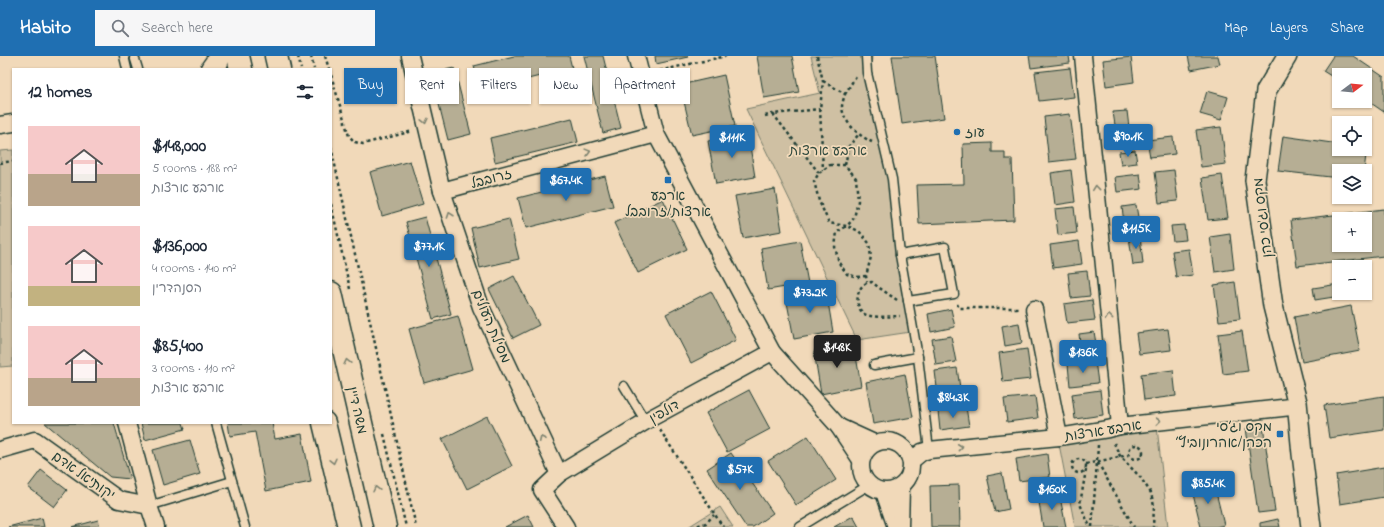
<!DOCTYPE html>
<html lang="en">
<head>
<meta charset="utf-8">
<style>
	:root { --surface:#fff; --page:#f6f6f7; --text:#1f2937; --muted:#747a83; --accent:#1f6fb2 }
	body { margin:0; font-family:"Indie Flower","Playpen Sans Hebrew",sans-serif; background:var(--page); color:var(--text); height:100vh; display:flex; flex-direction:column; font-size:15px; white-space:nowrap }
	* { box-sizing:border-box; margin:0 }
	p { font-size:13px; color:var(--muted) }
	.icon { flex:none; width:22px; height:22px; fill:none; stroke:currentColor; stroke-width:2; stroke-linecap:round; stroke-linejoin:round }
	.map { position:relative; flex:1; overflow:hidden }
	.panel { position:absolute; left:12px; top:12px; width:320px; height:356px; display:flex; flex-direction:column; background:var(--surface); border-radius:0px; box-shadow:0 1px 3px #0004 }
	.panel>* { flex:none }
	.top-card { position:absolute; left:344px; top:12px; width:380px; height:36px; display:flex; gap:8px }
	.needle { width:26px; rotate:74deg }
	.buttons { position:absolute; left:1332px; top:12px; display:grid; gap:8px }
	.buttons a { display:grid; place-items:center; width:40px; height:40px; border-radius:0px; background:var(--surface); box-shadow:0 1px 3px #0004; font-size:20px }
	.price { position:absolute; translate:-50% -34px; padding:0 9px; border-radius:4px; background:var(--accent); color:#fff; font-size:13px; line-height:26px; filter:drop-shadow(0 1px 2px #0008) }
	.price::after { content:''; position:absolute; left:50%; top:24px; width:12px; height:9px; margin-left:-6px; background:inherit; clip-path:polygon(0 0,100% 0,50% 100%) }
	.price.active { background:#222; color:#fff }
	ul { padding:0; list-style:none }
	li { display:flex; align-items:center; gap:12px; height:100px; padding:0 16px }
	li span { display:grid; place-items:center; flex:none; width:112px; height:80px; border-radius:0px; color:#555 }
	li>.icon { margin-inline-start:auto }
	span .icon { width:48px; height:48px; fill:#fffc; stroke-width:1 }
	li b { font-size:17px }
	h2 { display:flex; justify-content:space-between; align-items:center; height:48px; padding:0 16px; font-size:17px }
	.chip { padding:0 14px; border-radius:0px; background:var(--surface); box-shadow:0 1px 3px #0004; font-size:14px; line-height:36px }
	.chip.active { background:var(--accent); color:#fff }
	header { display:flex; align-items:center; gap:24px; box-sizing:border-box; height:56px; padding:0 20px; background:var(--accent); color:#fff }
	header strong { font-size:19px }
	nav { display:flex; gap:22px; margin-inline-start:auto; font-size:14px }
	.search { width:280px; height:36px; background:var(--page); display:flex; align-items:center; gap:10px; box-sizing:border-box; padding:0 14px; border-radius:0px; color:var(--muted); font-size:15px }
	.map>svg:first-child { display:block }
	.green { fill:#cfc0a3; stroke:#777e6c }
	.building { fill:#b6ae94; stroke:#1f3d34; fill-rule:evenodd }
	.lines { fill:none; stroke-linecap:round; stroke-linejoin:round }
	.service-casing { stroke:#1f3d34; stroke-width:11 }
	.minor-casing { stroke:#1f3d34; stroke-width:19 }
	.tertiary-casing { stroke:#1f3d34; stroke-width:22 }
	.secondary-casing { stroke:#1f3d34; stroke-width:25 }
	.path { stroke:#1f3d34; stroke-width:2.5; stroke-dasharray:3 3; stroke-linecap:butt }
	.service { stroke:#f1d9b9; stroke-width:8 }
	.minor { stroke:#f1d9b9; stroke-width:16 }
	.tertiary { stroke:#f1d9b9; stroke-width:19 }
	.secondary { stroke:#f1d9b9; stroke-width:22 }
	.oneway { stroke:#7d8370 }
	.poi-dot { fill:#1f6fb2; stroke:#f1d9b9; stroke-width:1.5 }
	.labels { text-anchor:middle; stroke-width:3.5; stroke-linejoin:round; paint-order:stroke }
	.poi-label { font-size:14px; fill:#1f3d34; stroke:#f1d9b9; text-anchor:start }
	.park-label { font-size:14px; fill:#314a3f; stroke:#f1d9b9 }
	.street-label { font-size:14px; fill:#1f3d34; stroke:#f1d9b9 }
</style>
</head>
<body>
<header>
<strong>Habito</strong>
<div class="search"><svg class="icon" aria-label="search" viewBox="0 0 24 24"><circle cx="10" cy="10" r="6"/><path d="M15 15l6 6"/></svg>Search here</div>
<nav><a>Map</a><a>Layers</a><a>Share</a></nav>
</header>
<div class="map">
<svg width="1384" height="471" viewBox="0 0 1384 471">
	<rect width="100%" height="100%" fill="#f1d9b9"/>
	<filter id="ink" filterUnits="userSpaceOnUse"><feTurbulence type="fractalNoise" baseFrequency=".025" numOctaves="2"/><feDisplacementMap in="SourceGraphic" scale="8" xChannelSelector="R" yChannelSelector="G"/><feConvolveMatrix kernelMatrix="1 2 1 2 8 2 1 2 1" color-interpolation-filters="sRGB"/></filter>
	<g filter="url(#ink)">
		<g class="green">
			<path d="M811,0H872L871,13L917,275L857,284L746,53L820,37Z"/>
			<path d="M13,94V310L0,311V95Z"/>
			<path d="M1157,371L1168,471H1075L1059,388Z"/>
			<path d="M720,451L733,471H688Z"/>
		</g>
		<g class="building">
			<path d="M514,0H569L572,12L480,35L474,10Z"/>
			<path d="M584,0H603L621,72L603,77Z"/>
			<path d="M655,0H687L688,1L656,8Z"/>
			<path d="M757,0H792L799,36L764,42Z"/>
			<path d="M892,0H935L944,62L902,68Z"/>
			<path d="M1029,0H1069L1070,7L1031,12Z"/>
			<path d="M1188,0H1218L1220,8L1191,14Z"/>
			<path d="M1333,0H1353L1384,21V56L1365,43V19H1339V25L1323,15Z"/>
			<path d="M1131,1L1134,26L1106,30L1103,4Z"/>
			<path d="M454,12L471,78L448,84L431,17Z"/>
			<path d="M1070,12L1074,41L1039,45L1035,16Z"/>
			<path d="M724,19L735,70L692,79L680,29Z"/>
			<path d="M1207,35L1228,41L1221,64L1200,58Z"/>
			<path d="M1127,55L1130,80L1117,82L1113,56Z"/>
			<path d="M1070,58L1076,103L1049,106L1044,61Z"/>
			<path d="M572,62L578,86L495,106L490,82Z"/>
			<path d="M1221,71L1226,108L1201,111L1196,74Z"/>
			<path d="M748,78L755,121L716,128L708,85Z"/>
			<path d="M1283,80L1339,88V93H1365V91H1367L1364,115H1339V122L1278,115Z"/>
			<path d="M1173,81L1175,98L1150,101L1147,84Z"/>
			<path d="M992,87V96H1005V103H1012L1014,164L919,168L917,129L964,128L963,88Z"/>
			<path d="M1135,94L1137,107L1121,109L1119,96Z"/>
			<path d="M410,105L423,148L382,160L370,116Z"/>
			<path d="M1071,114L1075,146L1055,149L1051,117Z"/>
			<path d="M1174,114L1178,145L1159,147L1155,116Z"/>
			<path d="M1140,118L1142,133L1117,136L1115,121Z"/>
			<path d="M1222,119L1228,162L1208,164L1202,122Z"/>
			<path d="M605,120L613,150L526,172L518,142Z"/>
			<path d="M775,133L782,175L743,182L735,140Z"/>
			<path d="M663,143L687,193L638,217L614,167Z"/>
			<path d="M1136,149L1140,173L1125,175L1122,151Z"/>
			<path d="M1074,151L1077,177L1058,179L1055,153Z"/>
			<path d="M1384,153V200L1297,210L1291,164ZM1339,163H1365V189H1339Z"/>
			<path d="M425,161L451,258L433,263L406,166Z"/>
			<path d="M509,163L519,203L480,212L471,172Z"/>
			<path d="M1184,169L1186,184L1173,185L1171,170Z"/>
			<path d="M1230,178L1234,213L1215,216L1210,181Z"/>
			<path d="M1140,179L1143,208L1133,209L1129,181Z"/>
			<path d="M800,185L808,227L768,234L761,192Z"/>
			<path d="M1079,185L1082,208L1053,212L1050,189Z"/>
			<path d="M1189,193L1193,219L1176,221L1172,195Z"/>
			<path d="M1087,215L1090,240L1071,242L1068,217Z"/>
			<path d="M514,220L539,269L513,282L489,233Z"/>
			<path d="M1235,226L1240,263L1219,265L1214,229Z"/>
			<path d="M1339,228V237H1359L1315,244L1313,232Z"/>
			<path d="M826,234L833,276L794,283L786,241Z"/>
			<path d="M711,235L736,284L691,307L666,258Z"/>
			<path d="M1092,244L1095,264L1067,267L1064,248Z"/>
			<path d="M1351,250L1360,295L1302,306L1294,261Z"/>
			<path d="M951,253L955,271L931,276L928,258Z"/>
			<path d="M458,260L473,313L424,327L409,273Z"/>
			<path d="M1019,267L1022,287L1005,290L1002,270Z"/>
			<path d="M1168,273L1171,294L1139,298L1136,277Z"/>
			<path d="M1242,275L1248,315L1223,318L1218,278Z"/>
			<path d="M1094,276L1097,293L1081,295L1079,278Z"/>
			<path d="M951,280L956,306L936,309L932,283Z"/>
			<path d="M854,288L861,330L821,338L814,295Z"/>
			<path d="M1027,293L1031,323L1003,326L999,297Z"/>
			<path d="M1095,305L1098,327L1070,330L1068,308Z"/>
			<path d="M957,312L962,345L939,348L935,315Z"/>
			<path d="M1173,314L1176,340L1144,344L1141,318Z"/>
			<path d="M905,318L913,361L873,368L866,326Z"/>
			<path d="M749,334L770,373L727,396L706,357Z"/>
			<path d="M1100,334L1103,359L1075,363L1072,338Z"/>
			<path d="M1035,340L1038,362L1007,366L1004,343Z"/>
			<path d="M1384,340V374L1329,382L1324,349Z"/>
			<path d="M966,351L969,370L940,374L938,355Z"/>
			<path d="M487,360L512,410L467,433L442,383Z"/>
			<path d="M45,367H114L130,423L110,421Z"/>
			<path d="M141,367H183L185,373L145,384Z"/>
			<path d="M228,367H272L275,383L302,378L311,426L266,435L255,376L230,380Z"/>
			<path d="M1263,370L1275,455L1258,457L1246,372Z"/>
			<path d="M808,380L836,424L796,449L768,405Z"/>
			<path d="M190,384L200,418L163,429L153,394Z"/>
			<path d="M731,397L773,457L753,471H746L707,413Z"/>
			<path d="M1047,398L1050,421L1019,425L1016,403Z"/>
			<path d="M1384,411V441L1340,448L1336,419Z"/>
			<path d="M41,414L67,434L54,451L28,431Z"/>
			<path d="M1002,417L1009,453L995,456L987,420Z"/>
			<path d="M1213,424L1224,469L1216,471H1201L1191,430Z"/>
			<path d="M959,429L960,471H931L930,430Z"/>
			<path d="M1059,436L1066,471H1043L1038,440Z"/>
			<path d="M528,459L534,471H505Z"/>
			<path d="M853,460L859,471H834Z"/>
			<path d="M42,462L44,471H8Z"/>
			<path d="M1278,463L1280,471H1260V467Z"/>
			<path d="M98,464L100,471H72Z"/>
		</g>
		<g class="lines">
			<g class="service-casing">
				<g id="service">
					<path d="M124,0L127,13"/>
					<path d="M134,0L138,13"/>
					<path d="M866,0L867,17L892,123L900,199L918,301L929,394"/>
					<path d="M900,199L945,191L954,238L908,245"/>
					<path d="M874,309L918,301"/>
					<path d="M624,330L646,366"/>
					<path d="M216,367L245,471"/>
					<path d="M149,450L232,425"/>
					<path d="M800,471L869,429"/>
				</g>
			</g>
			<g class="minor-casing">
				<g id="minor">
					<path d="M410,0L442,135L481,251L559,418"/>
					<path d="M636,0L656,78L772,296L839,371L861,404"/>
					<path d="M1083,0L1120,370"/>
					<path d="M0,69L13,67"/>
					<path d="M442,135L656,78"/>
					<path d="M1034,253L1059,381"/>
					<path d="M127,367L149,450"/>
					<path d="M839,371L874,387"/>
					<circle cx="886" cy="410" r="25"/>
					<path d="M0,394L35,384L119,444L149,450L156,471"/>
					<path d="M911,405L922,396L929,394L1059,381L1108,373L1120,370L1291,351L1297,346"/>
					<path d="M884,436L896,471"/>
					<path d="M566,471L542,434L559,418L653,361L772,296"/>
					<path d="M900,471L901,431"/>
				</g>
			</g>
			<g class="tertiary-casing">
				<path id="tertiary" d="M1287,0L1266,35L1255,124L1273,250L1297,346L1302,398L1311,471"/>
			</g>
			<g class="secondary-casing">
				<g id="secondary">
					<path d="M238,0L241,13"/>
					<path d="M276,0L279,13"/>
					<path d="M212,13L217,6L219,0"/>
					<path d="M331,237L385,471"/>
					<path d="M324,367L349,471"/>
				</g>
			</g>
			<g class="path">
				<path d="M298,0L301,13"/>
				<path d="M311,0L314,13"/>
				<path d="M325,0L329,13"/>
				<path d="M817,0L823,25L820,53L823,114"/>
				<path d="M654,16L726,0"/>
				<path d="M331,19L349,80L355,86L363,88L413,75"/>
				<path d="M823,25L845,38C844,42 842,47 842,51C843,66 859,80 872,86"/>
				<path d="M845,38L856,20"/>
				<path d="M765,60L773,58"/>
				<path d="M331,91L416,471"/>
				<path d="M0,107L13,105"/>
				<path d="M830,109H845L856,122L858,145L854,162L847,170L829,167L819,145L814,125L819,117Z"/>
				<path d="M845,109L849,90L859,78"/>
				<path d="M819,117L773,58L820,53"/>
				<path d="M331,148L350,233"/>
				<path d="M866,220L857,221L847,218L839,207L835,191L837,176L847,170L859,175L869,187L871,201L866,220L867,226"/>
				<path d="M897,244L878,231L872,226C857,226 853,248 863,257C869,263 892,260 900,260"/>
				<path d="M957,248L959,252H1020"/>
				<path d="M660,374L723,471"/>
				<path d="M384,378L406,471"/>
				<path d="M1114,387L1120,400L1140,421L1151,437L1154,450L1153,471"/>
				<circle cx="1136" cy="396" r="7"/>
				<path d="M1098,389L1097,405L1134,471"/>
				<circle cx="1079" cy="410" r="7"/>
				<path d="M1086,408L1128,399"/>
				<path d="M1086,414L1080,448L1090,471"/>
				<path d="M692,471L706,467L714,459"/>
				<path d="M1092,471L1097,406"/>
			</g>
			<use href="#service" class="service"/>
			<use href="#minor" class="minor"/>
			<use href="#tertiary" class="tertiary"/>
			<use href="#secondary" class="secondary"/>
		</g>
		<defs><path id="oneway-chevron" d="M-2-3.5L2.5 0L-2 3.5" fill="none" stroke-width="1.6" stroke-linecap="round" stroke-linejoin="round"/></defs>
		<g class="oneway">
			<use href="#oneway-chevron" transform="translate(425 65) rotate(77)"/>
			<use href="#oneway-chevron" transform="translate(588 96) rotate(-15)"/>
			<use href="#oneway-chevron" transform="translate(1096 132) rotate(-96)"/>
			<use href="#oneway-chevron" transform="translate(450 159) rotate(-109)"/>
			<use href="#oneway-chevron" transform="translate(1109 261) rotate(-96)"/>
			<use href="#oneway-chevron" transform="translate(347 306) rotate(-103)"/>
			<use href="#oneway-chevron" transform="translate(1158 365) rotate(-6)"/>
			<use href="#oneway-chevron" transform="translate(542 383) rotate(-115)"/>
			<use href="#oneway-chevron" transform="translate(960 391) rotate(-6)"/>
			<use href="#oneway-chevron" transform="translate(333 405) rotate(77)"/>
			<use href="#oneway-chevron" transform="translate(376 433) rotate(-103)"/>
		</g>
	</g>
	<g class="poi-dot">
		<circle cx="957" cy="76" r="4"/>
		<rect x="664" y="120" width="8" height="8" rx="2"/>
		<rect x="1276" y="374" width="8" height="8" rx="2"/>
	</g>
	<g class="labels">
		<g class="poi-label">
			<text x="965" y="81">עוז</text>
			<text x="668" y="144" text-anchor="middle">ארבע<tspan x="668" dy="16">ארצות/זרובבל</tspan></text>
			<text x="1272" y="375" text-anchor="end">מקס וג׳סי<tspan x="1272" dy="16">הכהן/אהרונוביץ׳</tspan></text>
		</g>
		<g class="park-label">
			<text x="828" y="99">ארבע ארצות</text>
		</g>
		<g class="street-label">
			<text transform="translate(491 122) rotate(-15)" y="5">זרובבל</text>
			<text transform="translate(1262 162) rotate(-97)" y="5">מקס וג'סי כהן</text>
			<text transform="translate(492 270) rotate(67)" y="5">מסילת העולים</text>
			<text transform="translate(358 354) rotate(77)" y="5">משה דיין</text>
			<text transform="translate(664 355) rotate(-30)" y="5">דולפין</text>
			<text transform="translate(1103 374) rotate(-9)" y="5">ארבע ארצות</text>
			<text transform="translate(84 419) rotate(35)" y="5">יקותיאל אדם</text>
		</g>
	</g>
</svg>
<div class="buttons">
<a><svg class="needle" viewBox="-14 -14 28 28"><path d="M0-13l5 13h-10z" fill="#e53935"/><path d="M0 13l5-13h-10z" fill="#747a83"/></svg></a>
<a><svg class="icon" aria-label="locate" viewBox="0 0 24 24"><circle cx="12" cy="12" r="6"/><path d="M12 2v4M12 18v4M2 12h4M18 12h4"/></svg></a>
<a><svg class="icon" aria-label="layers" viewBox="0 0 24 24"><path d="M12 4l9 5-9 5-9-5zM3 14l9 5 9-5"/></svg></a>
<a>+</a>
<a>−</a>
</div>
<b class="price" style="left:1128px;top:102px">$90.1K</b>
<b class="price" style="left:732px;top:103px">$111K</b>
<b class="price" style="left:566px;top:146px">$67.4K</b>
<b class="price" style="left:1136px;top:194px">$115K</b>
<b class="price" style="left:429px;top:212px">$77.1K</b>
<b class="price" style="left:810px;top:258px">$73.2K</b>
<b class="price active" style="left:837px;top:313px">$148K</b>
<b class="price" style="left:1083px;top:318px">$136K</b>
<b class="price" style="left:953px;top:363px">$84.3K</b>
<b class="price" style="left:740px;top:435px">$57K</b>
<b class="price" style="left:1208px;top:449px">$85.4K</b>
<b class="price" style="left:1052px;top:455px">$160K</b>
<div class="top-card">
<a class="chip active">Buy</a>
<a class="chip">Rent</a>
<a class="chip">Filters</a>
<a class="chip">New</a>
<a class="chip">Apartment</a>
</div>
<section class="panel">
<h2>12 homes<svg class="icon" aria-label="filters" viewBox="0 0 24 24"><path d="M4 7h16M4 17h16"/><circle cx="9" cy="7" r="2"/><circle cx="15" cy="17" r="2"/></svg></h2>
<ul>
<li><span style="background:linear-gradient(#f6c9c9 60%,#b9a48a 0)"><svg class="icon" aria-label="home" viewBox="0 0 24 24"><path d="M3 11l9-7 9 7M6 9v11h12V9"/></svg></span><div><b>$148,000</b><p>5 rooms · 188 m²</p><p>ארבע ארצות</p></div></li>
<li><span style="background:linear-gradient(#f6c9c9 75%,#c2b280 0)"><svg class="icon" aria-label="home" viewBox="0 0 24 24"><path d="M3 11l9-7 9 7M6 9v11h12V9"/></svg></span><div><b>$136,000</b><p>4 rooms · 140 m²</p><p>הסנהדרין</p></div></li>
<li><span style="background:linear-gradient(#f6c9c9 65%,#b9a48a 0)"><svg class="icon" aria-label="home" viewBox="0 0 24 24"><path d="M3 11l9-7 9 7M6 9v11h12V9"/></svg></span><div><b>$85,400</b><p>3 rooms · 110 m²</p><p>ארבע ארצות</p></div></li>
</ul>
</section>
</div>
</body>
</html>
